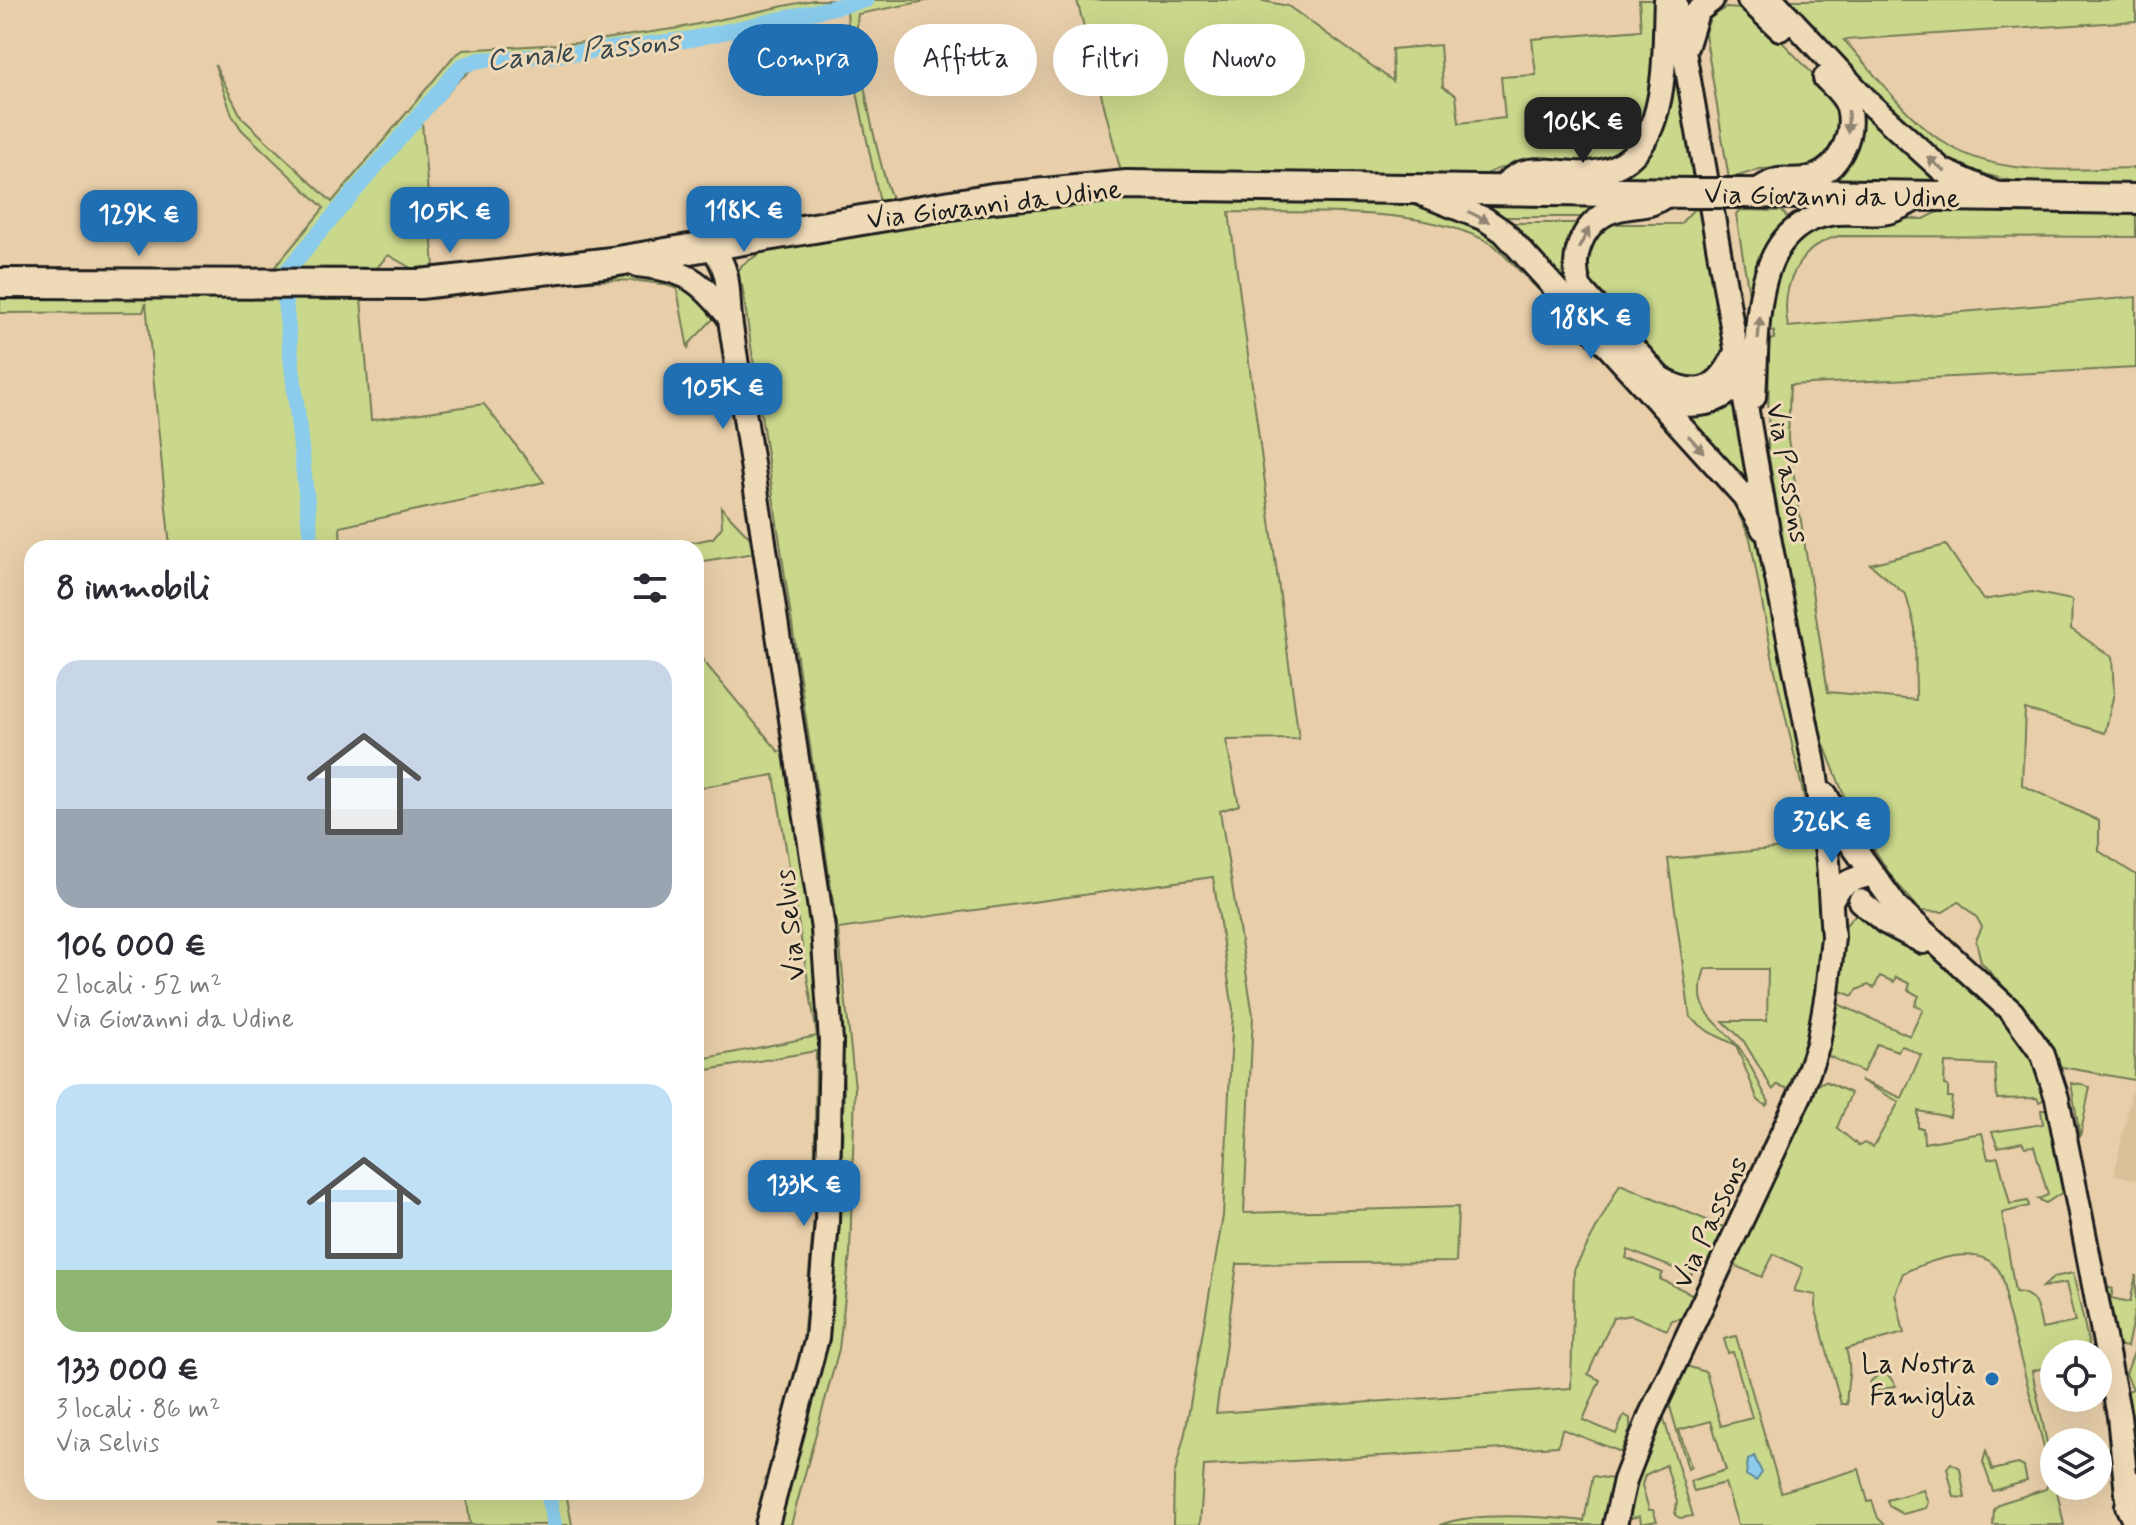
<!DOCTYPE html>
<html lang="it">
<head>
<meta charset="utf-8">
<style>
	:root { --surface:#fff; --page:#f7f7f7; --text:#2b2b33; --muted:#7c7c81; --accent:#1f6fb2 }
	body { margin:0; font-family:Mynerve,sans-serif; background:var(--page); color:var(--text); height:100vh; display:flex; flex-direction:column; font-size:30px; white-space:nowrap }
	* { box-sizing:border-box; margin:0 }
	p { font-size:26px; color:var(--muted) }
	.icon { flex:none; width:44px; height:44px; fill:none; stroke:currentColor; stroke-width:2; stroke-linecap:round; stroke-linejoin:round }
	.map { position:relative; flex:1; overflow:hidden }
	.panel { position:absolute; left:24px; top:540px; width:680px; height:960px; display:flex; flex-direction:column; background:var(--surface); border-radius:24px; box-shadow:0 8px 32px #0002 }
	.panel>* { flex:none }
	.hud { position:absolute; left:728px; top:24px; width:760px; height:72px; display:flex; gap:16px }
	.controls { position:absolute; left:2040px; top:1340px; display:grid; gap:16px }
	.controls a { display:grid; place-items:center; width:72px; height:72px; border-radius:50%; background:var(--surface); box-shadow:0 8px 32px #0002; font-size:40px }
	.price { position:absolute; translate:-50% -68px; padding:0 18px; border-radius:16px; background:var(--accent); color:#fff; font-size:26px; line-height:52px; filter:drop-shadow(0 2px 4px #0008) }
	.price::after { content:''; position:absolute; left:50%; top:48px; width:24px; height:18px; margin-left:-12px; background:inherit; clip-path:polygon(0 0,100% 0,50% 100%) }
	.price.selected { background:#222; color:#fff }
	ul { padding:0; list-style:none }
	li { display:grid; align-content:center; gap:16px; height:424px; padding:0 32px }
	li span { display:grid; place-items:center; height:248px; border-radius:24px; color:#555 }
	li>.icon { margin-inline-start:auto }
	span .icon { width:144px; height:144px; fill:#fffc; stroke-width:1 }
	li b { font-size:34px }
	h2 { display:flex; justify-content:space-between; align-items:center; height:96px; padding:0 32px; font-size:34px }
	.chip { padding:0 28px; border-radius:36px; background:var(--surface); box-shadow:0 8px 32px #0002; font-size:28px; line-height:72px }
	.chip.selected { background:var(--accent); color:#fff }
	.map>svg:first-child { display:block }
	.built { fill:#dac19a }
	.green { fill:#cad88c; stroke:#737a54; stroke-width:2 }
	.water { fill:#8bccec; stroke:#5f8699; stroke-width:2 }
	.lines { fill:none; stroke-linecap:round; stroke-linejoin:round }
	.canal { stroke:#8bccec; stroke-width:16 }
	.minor-casing { stroke:#1c1c1c; stroke-width:28 }
	.major-casing { stroke:#1c1c1c; stroke-width:34 }
	.minor { stroke:#efdab8; stroke-width:22 }
	.major { stroke:#efdab8; stroke-width:28 }
	.major-bridge-casing { stroke:#1c1c1c; stroke-width:34; stroke-linecap:butt }
	.major-bridge { stroke:#efdab8; stroke-width:28 }
	.oneway { fill:#908472 }
	.poi-dot { fill:#1f6fb2; stroke:#efdab8; stroke-width:3 }
	.labels { text-anchor:middle; stroke-width:6; stroke-linejoin:round; paint-order:stroke }
	.street-label { font-size:28px; fill:#1c1c1c; stroke:#efdab8 }
	.poi-label { font-size:28px; fill:#1c1c1c; stroke:#efdab8; text-anchor:end }
	.water-label { font-size:30px; font-style:italic; fill:#384850; stroke:#efdab8 }
</style>
</head>
<body>
<div class="map">
<svg width="2136" height="1525" viewBox="0 0 2136 1525">
	<rect width="100%" height="100%" fill="#e8cfaa"/>
	<filter id="ink" filterUnits="userSpaceOnUse"><feTurbulence type="fractalNoise" baseFrequency=".0125" numOctaves="2"/><feDisplacementMap in="SourceGraphic" scale="16" xChannelSelector="R" yChannelSelector="G"/><feConvolveMatrix kernelMatrix="1 2 1 2 8 2 1 2 1" color-interpolation-filters="sRGB"/></filter>
	<g filter="url(#ink)">
		<path class="built" d="M2136,1071V1180L2114,1175Z"/>
		<g class="green">
			<path d="M813,0H931L858,14C852,42 879,170 892,198L880,203L851,63L847,11L739,31L694,44L474,67L456,83L422,122L434,267L411,268L388,255L374,271L270,273L324,208L242,130L232,115L215,65L242,118L332,202L453,57L463,50L577,43L679,28Z"/>
			<path d="M1077,0H1258L1288,6L1393,81L1392,49L1440,45L1443,87L1456,95L1459,123L1505,118L1501,77L1536,75L1532,39L1641,30L1639,0H1657C1655,71 1668,164 1570,165C1532,165 1516,157 1481,177L1122,176Z"/>
			<path d="M1788,0H2136V21L1844,40C1874,72 1910,123 1948,145C2002,178 2076,169 2136,168V186C2048,184 2000,193 1922,144Z"/>
			<path d="M1726,8L1742,9L1759,18L1833,95L1842,112L1841,127L1827,157L1814,167L1760,169L1729,179L1705,33L1710,18Z"/>
			<path d="M1672,20L1699,178L1607,177L1652,141Z"/>
			<path d="M1857,100L1935,174L1933,183L1819,182Z"/>
			<path d="M1128,196L1400,199L1480,223L1740,500L1756,533L1816,822L1824,965L1806,1054L1793,1090L1777,1085L1773,1090L1743,1040L1723,1021H1767L1768,969H1705C1691,1011 1714,1017 1737,1045C1750,1061 1758,1083 1769,1102L1766,1106L1758,1100L1736,1045L1709,1032L1690,1017L1668,859L1815,845L1774,666L1750,538L1733,502L1610,362L1494,245C1422,204 1310,214 1229,212L1299,739L1226,740L1239,805L1220,811L1253,1015L1244,1213L1458,1207L1456,1262L1237,1264L1216,1413L1571,1388L1574,1270L1620,1184L1726,1228L1708,1266L1696,1265L1691,1275L1628,1250L1626,1258L1663,1273L1660,1279L1694,1295L1683,1318L1672,1320L1667,1330L1631,1315L1613,1318L1588,1374L1600,1380L1583,1420L1616,1434L1624,1415L1630,1418V1430L1621,1452L1562,1429L1558,1446L1204,1466L1200,1525H1173L1174,1476L1185,1433L1223,1216L1233,1010L1213,877L838,929L855,1088L850,1254L839,1349L791,1525H780L827,1342L839,1229L844,1090L837,929L742,285L735,277L742,265L767,249L969,211Z"/>
			<path d="M1607,200L1588,217H1499L1468,202Z"/>
			<path d="M2136,207V237L1839,236C1798,246 1780,287 1788,327L2136,297V368L1790,385L1788,439L1828,692L1916,700L1915,628L1906,595L1870,564L1946,545L1983,600L2032,592L2072,600L2071,629L2112,657L2114,693L2105,733L2025,709L2022,785L2099,821V851L2136,875L2134,1080L2057,1066L2028,1014L1981,962L1976,940L1982,927L1977,918L1959,902L1943,912L1921,911L1893,879L1851,813L1812,714L1768,451L1769,340L1774,339V331L1768,330L1771,276L1798,236L1849,218L1924,219L1946,208Z"/>
			<path d="M1700,209L1704,212L1727,346L1726,360L1703,380L1676,379L1591,288C1579,263 1586,245 1601,224H1680L1693,210Z"/>
			<path d="M1742,210L1782,211L1791,222L1753,320L1736,214Z"/>
			<path d="M1507,223H1583L1570,288Z"/>
			<path d="M649,276L680,280L716,316L689,344L688,349L677,289C625,268 511,291 452,296C422,299 391,298 361,298L371,420L484,404L544,482L340,527L341,548H170L146,303L143,312L0,313V295C119,295 239,301 359,298C456,296 552,277 649,276Z"/>
			<path d="M1736,396L1752,486L1683,413Z"/>
			<path d="M721,507L755,543L756,553L696,562V548H667L713,538L722,527Z"/>
			<path d="M696,652L779,752L785,751L820,998L824,1162L810,1346L761,1525H755L803,1340L814,1217L816,1051L696,1072V1060L817,1036L774,775L696,788Z"/>
			<path d="M1864,913L1908,944L1935,956L2024,1033L2048,1097L2039,1102L2037,1098L1997,1099L1995,1065L1945,1063L1944,1085L1948,1086V1097H1952L1950,1117L1918,1111V1128H1923L1924,1143L1982,1133L1988,1159L1998,1157L2010,1204L2028,1201L2029,1206L2002,1213L2015,1292C2038,1293 2038,1311 2042,1329L2075,1322L2066,1283L2043,1287L2054,1277L2073,1273L2091,1354H2054V1365L2032,1371L2064,1525H1993L1994,1509L2001,1503L2046,1489L2051,1473L2006,1304C2008,1236 1946,1253 1903,1273L1895,1294L1904,1333L1846,1349C1854,1377 1845,1379 1847,1404H1841L1815,1306L1816,1295L1794,1291L1803,1268L1774,1254L1762,1277L1733,1265L1813,1088L1825,1081L1851,1093L1837,1128L1859,1146L1864,1143L1873,1147L1899,1102L1860,1080L1902,1098L1921,1055L1901,1045L1898,1051L1877,1044L1863,1072L1824,1054L1838,1004L1910,1036L1923,1009L1915,1005L1919,996L1908,990L1910,984L1896,977L1894,982L1880,976L1874,988L1868,985L1857,990L1853,996L1840,991L1845,926L1855,915Z"/>
			<path d="M2071,1083L2090,1087L2080,1137Z"/>
			<path d="M2041,1110H2048L2052,1116L2066,1190L2046,1203L2038,1199L2048,1195L2034,1146L2025,1147L2022,1142L1998,1147L1992,1132L2043,1124Z"/>
			<path d="M2136,1275V1305L2127,1347L2116,1345L2103,1286L2113,1289L2111,1298L2130,1302Z"/>
			<path d="M1736,1336L1781,1492L1859,1469L1868,1502L1872,1501L1878,1518L1885,1525H1738L1725,1483L1694,1491L1690,1481L1726,1470L1711,1421L1679,1430L1691,1467L1688,1469L1669,1403L1686,1366L1706,1372L1721,1426L1752,1418L1733,1352L1728,1353L1724,1339Z"/>
			<path d="M2136,1347V1423L2122,1393L2133,1389L2126,1374Z"/>
			<path d="M1879,1374L1889,1376L1896,1386L1870,1393V1382Z"/>
			<path d="M1663,1416L1693,1516L1680,1518L1675,1515L1677,1502L1666,1465L1645,1475L1642,1485L1649,1510H1653L1657,1521L1641,1524L1640,1516L1627,1519L1637,1483Z"/>
			<path d="M1986,1451L1992,1470L2018,1464L2024,1467L2027,1481L1993,1491L1983,1462Z"/>
			<path d="M1951,1463L1960,1468L1965,1498L1954,1497L1947,1468Z"/>
			<path d="M1593,1476L1613,1479L1604,1525H1440C1473,1511 1548,1517 1584,1521Z"/>
			<path d="M1923,1490L1928,1502L1926,1508L1903,1514L1889,1506L1887,1500Z"/>
			<path d="M466,1492H566L572,1525L214,1524H470Z"/>
		</g>
		<path class="water" d="M1754,1456L1762,1473L1756,1481L1746,1475L1748,1460Z"/>
		<g class="lines">
			<g class="canal">
				<path d="M312,548L284,292L285,273L461,66L479,60L557,55L692,39L866,0"/>
				<path d="M548,1492L554,1525"/>
			</g>
			<g class="minor-casing">
				<g id="minor">
					<path d="M1749,0L1780,29"/>
					<path d="M1773,0L1871,105L1942,170L1997,194"/>
					<path d="M1687,45L1697,12L1712,0"/>
					<path d="M1496,190C1504,185 1513,176 1521,173C1540,166 1569,175 1589,173C1673,167 1663,58 1666,0"/>
					<path d="M1670,192C1648,210 1643,203 1619,209C1584,217 1568,256 1580,288L1660,378C1699,401 1721,389 1737,349"/>
					<path d="M1422,194L1485,219L1504,232L1744,496L1763,529"/>
					<path d="M1752,194C1785,171 1778,184 1810,178C1839,171 1855,135 1848,107C1844,95 1833,86 1825,78"/>
					<path d="M711,246C733,274 726,292 731,326L823,929L831,1041L827,1222L817,1338L767,1525"/>
					<path d="M637,265C686,270 699,279 729,317"/>
					<path d="M1754,397C1759,334 1748,228 1830,214C1849,210 1873,217 1891,211C1901,208 1910,202 1919,197"/>
					<path d="M1659,402C1696,408 1716,407 1743,380"/>
					<path d="M1826,795L1850,842L1896,906L2012,1012L2043,1055L2057,1098L2084,1233L2119,1416L2127,1494"/>
					<path d="M1860,901L1885,922L1923,942"/>
					<path d="M1831,902C1838,883 1853,879 1872,874"/>
					<path d="M2132,1482L2127,1506L2136,1525"/>
					<path d="M1615,1525L1625,1480L1650,1416L1801,1093L1818,1044L1827,993L1833,937L1828,862L1814,764L1770,543L1675,0"/>
				</g>
			</g>
			<g class="major-casing">
				<g id="major">
					<path d="M1740,193L2136,199"/>
					<path d="M0,283L420,284L612,262L993,198L1127,185L1693,193"/>
				</g>
			</g>
			<use href="#minor" class="minor"/>
			<use href="#major" class="major"/>
			<g class="major-bridge-casing">
				<path id="major-bridge" d="M1693,193H1740"/>
			</g>
			<use href="#major-bridge" class="major-bridge"/>
		</g>
		<defs><path id="oneway-solid" d="M-6-.8H1V-3.2L6.5 0L1 3.2V.8H-6Z" transform="scale(2)"/></defs>
		<g class="oneway">
			<use href="#oneway-solid" transform="translate(1848 122) rotate(91)"/>
			<use href="#oneway-solid" transform="translate(1936 164) rotate(-141)"/>
			<use href="#oneway-solid" transform="translate(1479 217) rotate(27)"/>
			<use href="#oneway-solid" transform="translate(1584 238) rotate(-63)"/>
			<use href="#oneway-solid" transform="translate(1759 328) rotate(-85)"/>
			<use href="#oneway-solid" transform="translate(1696 444) rotate(48)"/>
		</g>
	</g>
	<circle class="poi-dot" cx="1992" cy="1379" r="8"/>
	<g class="labels">
		<g class="street-label">
			<text transform="translate(1832 195) rotate(1)" y="10">Via Giovanni da Udine</text>
			<text transform="translate(994 203) rotate(-7)" y="10">Via Giovanni da Udine</text>
			<text transform="translate(1789 473) rotate(80)" y="10">Via Passons</text>
			<text transform="translate(789 925) rotate(-96)" y="10">Via Selvis</text>
			<text transform="translate(1709 1222) rotate(-65)" y="10">Via Passons</text>
		</g>
		<g class="poi-label">
			<text x="1976" y="1373">La Nostra<tspan x="1976" dy="32">Famiglia</tspan></text>
		</g>
		<g class="water-label">
			<text transform="translate(583 50) rotate(-6)" y="10">Canale Passons</text>
		</g>
	</g>
</svg>
<div class="controls">
<a><svg class="icon" aria-label="locate" viewBox="0 0 24 24"><circle cx="12" cy="12" r="6"/><path d="M12 2v4M12 18v4M2 12h4M18 12h4"/></svg></a>
<a><svg class="icon" aria-label="layers" viewBox="0 0 24 24"><path d="M12 4l9 5-9 5-9-5zM3 14l9 5 9-5"/></svg></a>
</div>
<b class="price selected" style="left:1583px;top:165px">106K €</b>
<b class="price" style="left:744px;top:254px">118K €</b>
<b class="price" style="left:450px;top:255px">105K €</b>
<b class="price" style="left:139px;top:258px">129K €</b>
<b class="price" style="left:1591px;top:361px">188K €</b>
<b class="price" style="left:723px;top:431px">105K €</b>
<b class="price" style="left:1832px;top:865px">326K €</b>
<b class="price" style="left:804px;top:1228px">133K €</b>
<div class="hud">
<a class="chip selected">Compra</a>
<a class="chip">Affitta</a>
<a class="chip">Filtri</a>
<a class="chip">Nuovo</a>
</div>
<section class="panel">
<h2>8 immobili<svg class="icon" aria-label="filters" viewBox="0 0 24 24"><path d="M4 7h16M4 17h16"/><circle cx="9" cy="7" r="2"/><circle cx="15" cy="17" r="2"/></svg></h2>
<ul>
<li><span style="background:linear-gradient(#c9d6e8 60%,#9aa5b1 0)"><svg class="icon" aria-label="home" viewBox="0 0 24 24"><path d="M3 11l9-7 9 7M6 9v11h12V9"/></svg></span><div><b>106 000 €</b><p>2 locali · 52 m²</p><p>Via Giovanni da Udine</p></div></li>
<li><span style="background:linear-gradient(#bfe0f5 75%,#8fb573 0)"><svg class="icon" aria-label="home" viewBox="0 0 24 24"><path d="M3 11l9-7 9 7M6 9v11h12V9"/></svg></span><div><b>133 000 €</b><p>3 locali · 86 m²</p><p>Via Selvis</p></div></li>
</ul>
</section>
</div>
</body>
</html>
